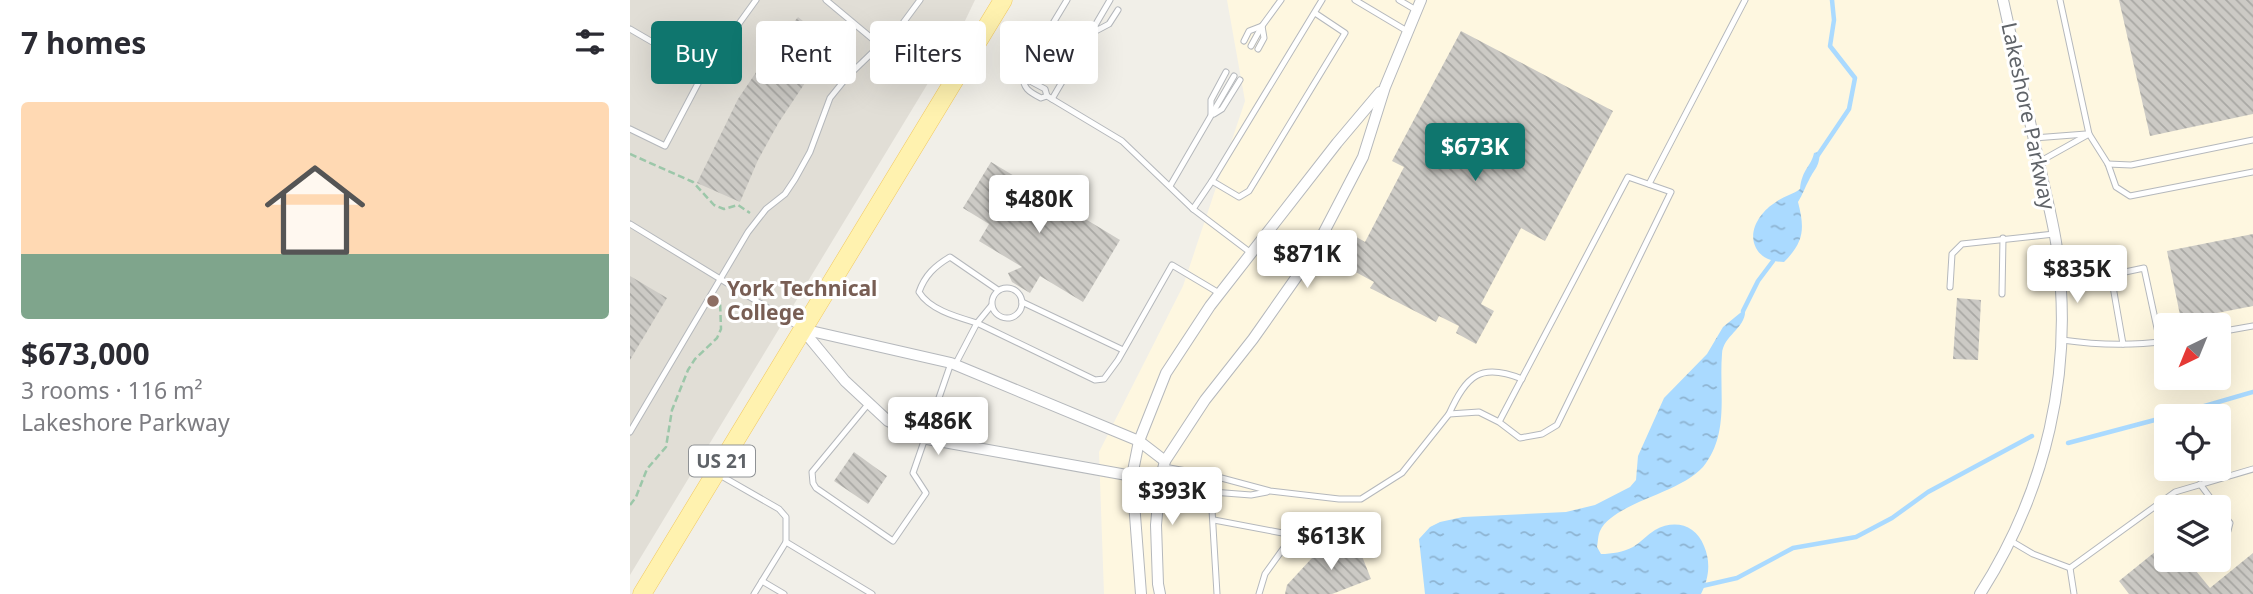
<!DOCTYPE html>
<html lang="en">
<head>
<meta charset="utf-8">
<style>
	:root { --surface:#fff; --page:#f2f2f3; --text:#2b2b33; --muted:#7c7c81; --accent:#0f766e }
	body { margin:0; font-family:"Noto Sans",sans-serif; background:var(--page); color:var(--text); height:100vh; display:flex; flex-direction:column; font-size:26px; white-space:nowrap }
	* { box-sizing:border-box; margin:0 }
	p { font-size:23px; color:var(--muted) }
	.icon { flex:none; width:38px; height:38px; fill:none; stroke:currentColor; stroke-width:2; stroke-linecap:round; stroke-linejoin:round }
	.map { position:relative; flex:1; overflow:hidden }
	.drawer { display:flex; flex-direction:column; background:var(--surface); width:630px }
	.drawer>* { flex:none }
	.top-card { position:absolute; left:21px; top:21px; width:665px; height:63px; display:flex; gap:14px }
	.needle { width:46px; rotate:223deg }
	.controls { position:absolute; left:1524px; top:313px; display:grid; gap:14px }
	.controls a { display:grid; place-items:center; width:77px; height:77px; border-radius:7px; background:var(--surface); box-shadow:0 7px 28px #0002; font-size:35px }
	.price { position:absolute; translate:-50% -60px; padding:0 16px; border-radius:7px; background:#fff; color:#222; font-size:23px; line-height:46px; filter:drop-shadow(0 2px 4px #0008) }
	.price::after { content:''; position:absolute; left:50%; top:42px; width:21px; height:16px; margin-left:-10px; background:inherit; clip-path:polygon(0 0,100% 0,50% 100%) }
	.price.on { background:var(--accent); color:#fff }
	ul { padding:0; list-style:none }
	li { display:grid; align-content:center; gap:14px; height:371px; padding:0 21px }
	li span { display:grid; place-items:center; height:217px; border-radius:7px; color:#555 }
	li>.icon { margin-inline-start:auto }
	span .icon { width:126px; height:126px; fill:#fffc; stroke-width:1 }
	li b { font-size:30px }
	h2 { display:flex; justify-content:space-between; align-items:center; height:84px; padding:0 21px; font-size:30px }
	.pill { padding:0 24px; border-radius:7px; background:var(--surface); box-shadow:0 7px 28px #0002; font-size:24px; line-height:63px }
	.pill.on { background:var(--accent); color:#fff }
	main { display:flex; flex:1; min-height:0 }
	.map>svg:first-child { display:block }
	.commercial { fill:#fef7e0; fill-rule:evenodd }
	.education { fill:#e1ded6 }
	.water { fill:url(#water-ripples) }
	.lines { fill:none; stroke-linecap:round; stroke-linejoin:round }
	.stream { stroke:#aadaff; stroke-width:4.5 }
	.building { fill:url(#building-back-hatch) }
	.lane-casing { stroke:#b5b8bc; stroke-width:7 }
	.street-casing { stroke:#b5b8bc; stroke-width:12 }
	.primary-casing { stroke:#f2c960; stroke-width:19 }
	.path { stroke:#9cc7a9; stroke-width:2.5; stroke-dasharray:7 3.5; stroke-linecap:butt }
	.lane { stroke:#fff; stroke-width:5 }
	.street { stroke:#fff; stroke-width:10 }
	.primary { stroke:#fff2af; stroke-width:18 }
	.education-dot { fill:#8d6e63; stroke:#fff; stroke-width:2.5 }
	.labels { text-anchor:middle; stroke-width:6; stroke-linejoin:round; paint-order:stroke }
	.shield { fill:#fff; stroke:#8f9295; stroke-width:2 }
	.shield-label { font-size:19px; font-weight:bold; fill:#5f6368 }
	.street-label { font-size:21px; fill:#5f6368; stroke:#fff }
	.education-label { font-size:21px; font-weight:bold; fill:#785e54; stroke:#fff; text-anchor:start }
</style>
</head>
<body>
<main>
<section class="drawer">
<h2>7 homes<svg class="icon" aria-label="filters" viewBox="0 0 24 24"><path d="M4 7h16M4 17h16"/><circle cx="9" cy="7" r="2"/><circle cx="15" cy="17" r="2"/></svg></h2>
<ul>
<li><span style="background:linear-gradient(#ffd9b3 70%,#7fa58c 0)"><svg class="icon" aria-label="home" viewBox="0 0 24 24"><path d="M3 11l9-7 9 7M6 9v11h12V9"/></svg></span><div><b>$673,000</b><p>3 rooms · 116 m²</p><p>Lakeshore Parkway</p></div></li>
</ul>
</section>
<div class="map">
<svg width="1623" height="594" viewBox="0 0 1623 594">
	<defs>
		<pattern id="water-ripples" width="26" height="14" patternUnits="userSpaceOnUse" patternTransform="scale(1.75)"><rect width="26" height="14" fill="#aadaff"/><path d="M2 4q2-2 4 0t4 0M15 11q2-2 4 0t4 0" fill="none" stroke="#8eb4d2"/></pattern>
		<pattern id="building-back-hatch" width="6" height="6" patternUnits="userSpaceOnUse" patternTransform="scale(1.75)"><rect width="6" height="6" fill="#cccac5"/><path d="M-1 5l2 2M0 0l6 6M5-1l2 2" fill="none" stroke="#a9a8a4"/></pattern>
	</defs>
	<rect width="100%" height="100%" fill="#f1efe8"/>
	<path class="commercial" d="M597,0H1623V594H474L469,452L553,286L615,101ZM1536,326H1589V378H1536ZM1536,416H1589V469H1536ZM1536,508H1589V560H1536Z"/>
	<path class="education" d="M0,0H345L332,27L0,575Z"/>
	<g class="water">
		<path d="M1190,151C1189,168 1186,166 1179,180C1175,187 1173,194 1168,202C1175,229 1174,242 1154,262C1143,262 1131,258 1126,248C1117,231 1131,211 1146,202C1154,196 1162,195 1170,189C1172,169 1181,167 1184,153Z"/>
		<path d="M1115,309C1117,328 1093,335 1092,354C1089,391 1099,431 1076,463C1056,493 984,501 970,531C968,535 968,542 967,547L971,554C982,554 993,552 1003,547C1011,542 1017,535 1025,530C1045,519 1066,525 1074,546C1081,562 1079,579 1071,594H795L789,539L800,527L810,522L833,517L936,512L965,505L1000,487L1006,480L1008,456L1034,398L1077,354L1093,327Z"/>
	</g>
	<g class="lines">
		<g class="stream">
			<path d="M1188,155L1219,109L1225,78L1200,46L1204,20L1202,0"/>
			<path d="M1113,311L1128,281L1143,261L1144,256"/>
			<path d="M1540,416L1623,392"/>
			<path d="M1438,443L1536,417"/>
			<path d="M1072,586L1107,578L1163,548L1226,537L1262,518L1298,492L1402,436"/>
		</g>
	</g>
	<g class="building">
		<path d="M1489,0H1623V114L1520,136Z"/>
		<path d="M168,17L204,46L179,77L149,122L128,160L110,202L67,183L108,99L139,53Z"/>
		<path d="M831,31L983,111L915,241L891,228L851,304L864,311L846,344L826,333L829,326L809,316L806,322L740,288L744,282L722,270L719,276L705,269L723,235L735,242L774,167L762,161Z"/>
		<path d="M361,162L490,240L453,302L410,276L400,293L382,282L378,273L392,267L349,241L359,224L333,208Z"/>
		<path d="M1623,234V306L1551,320L1537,251Z"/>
		<path d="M0,276L37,298L0,360Z"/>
		<path d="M1327,298L1351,300L1348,360L1323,359Z"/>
		<path d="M224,452L257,476L238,504L204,481Z"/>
		<path d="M726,541L741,579L702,594H655L657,585L682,558Z"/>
		<path d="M1536,543V560H1557L1580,588L1623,553V594H1499L1489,581Z"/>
	</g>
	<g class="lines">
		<g class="lane-casing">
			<g id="lane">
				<path d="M196,0L251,46"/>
				<path d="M437,0L393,73C392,88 399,92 411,98L417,96L492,141L563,209L621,253"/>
				<path d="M725,0L777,31"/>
				<path d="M769,0L786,10"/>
				<path d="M1430,0L1459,134L1478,164L1486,187L1500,196L1623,172"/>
				<path d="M685,13L715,33L619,191L609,197L582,181L692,0"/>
				<path d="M0,29L74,72"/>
				<path d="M462,33L479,24L488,10"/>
				<path d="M614,41L619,31L632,26"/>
				<path d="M621,46L632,26"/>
				<path d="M628,49L634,38L632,26L651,0"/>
				<path d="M393,81H400L415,89L417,96"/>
				<path d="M422,99L480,0"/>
				<path d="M581,114V100L596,72"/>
				<path d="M584,114L592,109L610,80"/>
				<path d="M0,129L35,146L74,72L126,0"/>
				<path d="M1404,138L1456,134"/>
				<path d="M1409,162L1459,134"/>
				<path d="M1478,164L1501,165L1623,140"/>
				<path d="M1019,184L1115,0"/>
				<path d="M540,186L604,76"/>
				<path d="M563,209L582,181"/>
				<path d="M0,224L169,327"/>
				<path d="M1320,287L1322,254L1332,244L1424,234"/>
				<circle cx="377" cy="303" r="15"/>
				<path d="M1372,294L1373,238"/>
				<path d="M392,302L493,350"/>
				<path d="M361,306L347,323C327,317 300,310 289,292C295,275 305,266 320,257L368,290"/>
				<path d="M1589,332L1623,326"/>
				<path d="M1432,340C1467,345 1501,346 1536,341"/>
				<path d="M1493,344L1481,275L1514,268L1530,342"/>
				<path d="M325,365L347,323L465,380L474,379L488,360L542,265L589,293"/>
				<path d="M239,403L182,472L183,483L186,488L263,541L296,493L283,473L321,363"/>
				<path d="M819,414C836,376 850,362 892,379"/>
				<path d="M0,432L118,232L136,209L155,194L165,179L180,152L200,98L217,77L273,23L290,0"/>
				<path d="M534,467L584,476L640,491L709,499H731L772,473L819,414L849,412L869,422L998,177L1041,192L927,425L912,434L890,438L869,422"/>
				<path d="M88,474L149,509L156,517V542L242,594"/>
				<path d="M1570,484L1588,508"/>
				<path d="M530,488L621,495L637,492"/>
				<path d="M581,493L587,594"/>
				<path d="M1589,509L1600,523L1598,531L1589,538"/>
				<path d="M584,520L663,535L635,574L629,594"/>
				<path d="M1381,541L1403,554L1440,568L1545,492L1623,469"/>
				<path d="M1440,568L1444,594"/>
				<path d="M132,581L154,594"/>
				<path d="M124,594L156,542"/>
			</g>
		</g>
		<g class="street-casing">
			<g id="street">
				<path d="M172,329L215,381L258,421L297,439L530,481"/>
				<path d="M172,329L321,363L509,441L535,461"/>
				<path d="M511,594L502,476L509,441L536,373L580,306L707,143L750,92"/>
				<path d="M530,594L528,584L526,525L530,481L535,461L575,400L623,339L682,255L733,157L755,87L791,0"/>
				<path d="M1350,594C1416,491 1444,372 1427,249C1424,225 1417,200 1412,176C1399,117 1386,59 1373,0"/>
			</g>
		</g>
		<g class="primary-casing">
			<path id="primary" d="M12,594L373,0"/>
		</g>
		<g class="path">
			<path d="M0,154L63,182L84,205L94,209L108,205L120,213"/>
			<path d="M0,505L6,497L17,469L36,447L42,410L58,370L65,359L87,338L91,329L90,300"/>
		</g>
		<use href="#lane" class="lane"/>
		<use href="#street" class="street"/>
		<use href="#primary" class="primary"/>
	</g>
	<circle class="education-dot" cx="83" cy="301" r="7"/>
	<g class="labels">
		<rect class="shield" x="59" y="445.5" width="66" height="31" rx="5"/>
		<g class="shield-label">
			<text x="92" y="468">US 21</text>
		</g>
		<g class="street-label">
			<text transform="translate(1398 116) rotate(78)" y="7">Lakeshore Parkway</text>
		</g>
		<g class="education-label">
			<text x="97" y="296">York Technical<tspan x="97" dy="24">College</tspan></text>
		</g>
	</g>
</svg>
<div class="controls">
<a><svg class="needle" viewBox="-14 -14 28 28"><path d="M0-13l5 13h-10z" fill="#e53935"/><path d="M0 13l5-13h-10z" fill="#7c7c81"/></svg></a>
<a><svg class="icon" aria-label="locate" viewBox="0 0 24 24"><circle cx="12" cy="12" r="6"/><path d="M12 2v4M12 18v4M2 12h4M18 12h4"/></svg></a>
<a><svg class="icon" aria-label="layers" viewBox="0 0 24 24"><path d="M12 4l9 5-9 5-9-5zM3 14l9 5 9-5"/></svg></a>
</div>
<b class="price on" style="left:845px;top:183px">$673K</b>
<b class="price" style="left:409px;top:235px">$480K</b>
<b class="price" style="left:677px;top:290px">$871K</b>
<b class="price" style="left:1447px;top:305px">$835K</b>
<b class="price" style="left:308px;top:457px">$486K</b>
<b class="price" style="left:542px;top:527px">$393K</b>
<b class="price" style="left:701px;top:572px">$613K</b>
<div class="top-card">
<a class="pill on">Buy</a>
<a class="pill">Rent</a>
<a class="pill">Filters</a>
<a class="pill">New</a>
</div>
</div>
</main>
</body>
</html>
